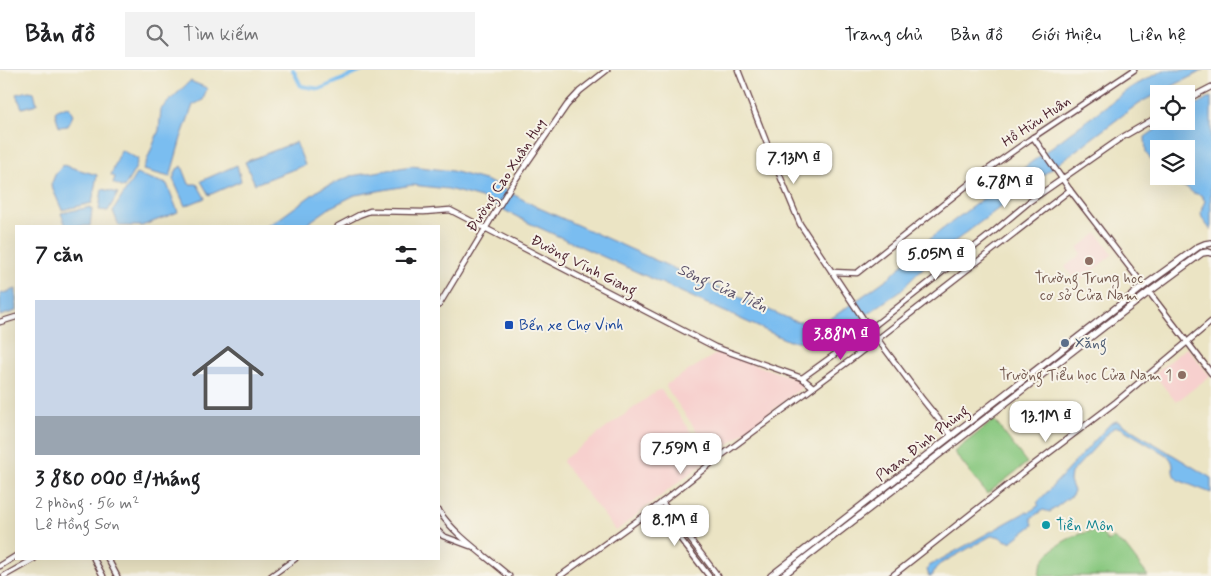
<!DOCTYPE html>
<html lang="vi">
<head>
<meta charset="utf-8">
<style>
	:root { --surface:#fff; --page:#f2f2f2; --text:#202124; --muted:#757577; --line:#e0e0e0; --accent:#b5179e }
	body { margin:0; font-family:Mynerve,sans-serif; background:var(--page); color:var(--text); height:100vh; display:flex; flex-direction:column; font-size:19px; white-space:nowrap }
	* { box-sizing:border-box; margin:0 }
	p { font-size:16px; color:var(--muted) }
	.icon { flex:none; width:28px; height:28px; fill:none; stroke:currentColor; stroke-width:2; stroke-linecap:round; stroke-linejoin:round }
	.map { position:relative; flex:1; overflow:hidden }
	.sheet { position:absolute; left:15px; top:155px; width:425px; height:335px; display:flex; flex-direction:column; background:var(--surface); border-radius:0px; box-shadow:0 5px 20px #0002 }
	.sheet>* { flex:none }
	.controls { position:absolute; left:1150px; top:15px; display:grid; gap:10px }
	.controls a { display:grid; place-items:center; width:45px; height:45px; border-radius:0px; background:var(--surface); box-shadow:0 5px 20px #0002; font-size:25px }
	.price { position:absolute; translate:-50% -42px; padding:0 11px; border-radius:10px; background:#fff; color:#222; font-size:16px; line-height:32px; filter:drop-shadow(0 1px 2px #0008) }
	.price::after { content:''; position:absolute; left:50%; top:30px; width:15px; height:11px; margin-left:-8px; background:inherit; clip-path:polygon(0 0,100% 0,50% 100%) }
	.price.on { background:var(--accent); color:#fff }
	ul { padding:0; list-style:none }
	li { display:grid; align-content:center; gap:10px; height:265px; padding:0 20px }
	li+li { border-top:1px solid var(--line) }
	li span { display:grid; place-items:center; height:155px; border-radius:0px; color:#555 }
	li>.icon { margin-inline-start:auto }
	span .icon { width:90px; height:90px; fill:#fffc; stroke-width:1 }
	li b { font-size:21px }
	h2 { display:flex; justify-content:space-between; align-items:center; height:60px; padding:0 20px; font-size:21px }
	header { display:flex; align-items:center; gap:30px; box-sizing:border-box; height:70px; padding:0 25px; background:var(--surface); border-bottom:1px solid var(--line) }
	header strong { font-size:24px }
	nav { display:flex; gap:28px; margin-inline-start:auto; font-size:18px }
	.search { width:350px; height:45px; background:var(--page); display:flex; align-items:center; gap:12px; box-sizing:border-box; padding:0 18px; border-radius:0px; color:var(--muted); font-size:19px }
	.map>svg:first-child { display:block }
	.built { fill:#f7d0ce }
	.green { fill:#87c77e; stroke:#687354 }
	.water { fill:#7abdf0; stroke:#626e8e }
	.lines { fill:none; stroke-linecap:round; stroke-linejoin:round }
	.canal { stroke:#7abdf0; stroke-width:4 }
	.secondary-casing { stroke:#623d42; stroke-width:7 }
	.highway-casing { stroke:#623d42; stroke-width:8 }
	.secondary { stroke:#fff; stroke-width:4.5 }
	.highway { stroke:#fff; stroke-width:5.5 }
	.education-dot { fill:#8d6e63; stroke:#f7f3e8; stroke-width:2 }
	.transit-dot { fill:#1a4fb4; stroke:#f7f3e8; stroke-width:2 }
	.service-dot { fill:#5c6f8a; stroke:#f7f3e8; stroke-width:2 }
	.culture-dot { fill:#0f9aa8; stroke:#f7f3e8; stroke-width:2 }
	.labels { text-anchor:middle; stroke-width:4; stroke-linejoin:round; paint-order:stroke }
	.street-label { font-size:15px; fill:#4a1f2b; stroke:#f7f3e8 }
	.education-label { font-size:15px; fill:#785e54; stroke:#f7f3e8 }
	.transit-label { font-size:15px; fill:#164399; stroke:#f7f3e8; text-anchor:start }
	.service-label { font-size:15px; fill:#4e5e75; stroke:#f7f3e8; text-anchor:start }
	.culture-label { font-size:15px; fill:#0d838f; stroke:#f7f3e8; text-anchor:start }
	.water-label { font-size:16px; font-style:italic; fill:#584e66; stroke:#f7f3e8 }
</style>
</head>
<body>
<header>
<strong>Bản đồ</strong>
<div class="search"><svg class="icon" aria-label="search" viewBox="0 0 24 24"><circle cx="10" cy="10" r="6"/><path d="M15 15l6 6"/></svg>Tìm kiếm</div>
<nav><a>Trang chủ</a><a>Bản đồ</a><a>Giới thiệu</a><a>Liên hệ</a></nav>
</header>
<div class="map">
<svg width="1211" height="506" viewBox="0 0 1211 506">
	<rect width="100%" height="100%" fill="#f7f3e8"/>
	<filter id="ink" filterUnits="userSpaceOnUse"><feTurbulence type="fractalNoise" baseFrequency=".02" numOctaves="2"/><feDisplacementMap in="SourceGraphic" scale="10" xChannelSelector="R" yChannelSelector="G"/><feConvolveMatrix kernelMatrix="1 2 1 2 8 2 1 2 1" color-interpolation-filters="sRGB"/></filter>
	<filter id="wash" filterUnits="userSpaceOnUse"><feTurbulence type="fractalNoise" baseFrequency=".0096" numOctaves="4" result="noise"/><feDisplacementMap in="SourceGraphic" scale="20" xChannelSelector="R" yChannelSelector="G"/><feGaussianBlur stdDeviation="1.12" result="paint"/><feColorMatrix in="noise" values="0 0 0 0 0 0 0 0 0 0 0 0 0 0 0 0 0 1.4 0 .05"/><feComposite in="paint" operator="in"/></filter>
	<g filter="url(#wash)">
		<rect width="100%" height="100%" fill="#ebe4c4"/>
		<g class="built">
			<path d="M1097,163L1113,184L1077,213L1065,197L1081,184L1078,178Z"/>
			<path d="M1187,277L1210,306L1176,332L1154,304Z"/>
			<path d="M719,282L799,310L805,315L714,386L666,317L667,314Z"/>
			<path d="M658,320H661L710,388L616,461L563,393L564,389Z"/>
		</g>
		<g class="green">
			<path d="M994,350L1027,393L987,424L954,382Z"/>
			<path d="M1095,461L1101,463L1108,471L1113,468L1125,476L1148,506H1039C1040,480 1073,463 1095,461Z"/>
		</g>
		<g class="water">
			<path d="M1164,0H1204L1139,33L934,187L900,221L839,264L827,270L817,271H789L529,153L481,128L448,119L412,115L355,125L331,137L304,156H266L276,151L320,119L351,106L412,96L452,101L488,111L537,137L713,216L797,252H818L824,251L833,247L891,206L924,173L1130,18Z"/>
			<path d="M190,11L207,18L203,30L193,35L181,68L170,107L143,100L159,60L161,39Z"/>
			<path d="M29,21L34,22L37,34L22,38L16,24Z"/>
			<path d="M1211,27V160C1201,148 1198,145 1205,131L1201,125L1193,123L1186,117L1175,116L1165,109L1163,106H1186V79H1159V101L1146,83L1145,67L1168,51H1186V41Z"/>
			<path d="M69,37L73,45L68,56L59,57L55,42L59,39Z"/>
			<path d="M296,72L305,95L255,114L245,92Z"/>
			<path d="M121,80L138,89L135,99L124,118L113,113L115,107L111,105Z"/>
			<path d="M63,95L97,105L92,133L62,140L51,115L55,105Z"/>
			<path d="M237,95L241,111L209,125L201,111Z"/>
			<path d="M182,96L189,114H197L205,128L185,136L173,109L177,99Z"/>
			<path d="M136,104L167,114L178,142L142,156H119L113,141Z"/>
			<path d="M102,119L118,123L108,141L99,140Z"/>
			<path d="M91,137L92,140L90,156H66L61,143Z"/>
			<path d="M16,219V241L0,246V224Z"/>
			<path d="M1117,351L1211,408V423L1178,410C1168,402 1178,396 1168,386L1121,358L1117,357L1113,358L1071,403L1070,411L1074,421L1072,425L1050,442L1043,440L1031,448L1033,455L1012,471C1003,473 1002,464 991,466L940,494L935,499L932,506H929L927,500L929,496L1026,442L1028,443L1039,435L1037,433L1111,353Z"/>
		</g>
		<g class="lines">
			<path class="canal" d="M293,0L301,16L320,19L364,0"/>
		</g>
	</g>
	<g filter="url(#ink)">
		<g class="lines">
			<g class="secondary-casing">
				<g id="secondary">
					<path d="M738,0L773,89L800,154L870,259L923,330L952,366"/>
					<path d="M1186,30L1211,17"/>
					<path d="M1033,67L1070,120L1144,216"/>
					<path d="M338,156L359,145L370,141L424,142L450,140L715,277L802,308L813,317"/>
					<path d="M832,202L857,203L984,102L1029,70L1134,0"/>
					<path d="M1149,222L1211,303"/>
					<path d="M439,235L511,116L567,35L580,21L607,0"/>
					<path d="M0,252L16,247"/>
					<path d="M802,308L870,259L992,163L1029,132L1121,68L1159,46"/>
					<path d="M662,432L718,506"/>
					<path d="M656,437L709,506"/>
					<path d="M439,441C455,466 486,486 509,506"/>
					<path d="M439,462L443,466L470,476"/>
					<path d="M94,489L103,506"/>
					<path d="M108,489L117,506"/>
					<path d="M0,496L16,486"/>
					<path d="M4,506L34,489"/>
					<path d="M271,506L295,489"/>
					<path d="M560,506L656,437L714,391L857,285L1070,120"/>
					<path d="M892,506L1033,395L1116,332L1211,252"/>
				</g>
			</g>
			<g class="highway-casing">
				<g id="highway">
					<path d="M771,506L1144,216L1198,177L1205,174L1211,173"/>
					<path d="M782,506L1149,222L1202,183L1208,182L1211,183"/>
				</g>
			</g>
			<use href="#secondary" class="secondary"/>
			<use href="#highway" class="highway"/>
		</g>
	</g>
	<g class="education-dot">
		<circle cx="1089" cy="191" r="5"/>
		<circle cx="1182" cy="305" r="5"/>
	</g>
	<rect class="transit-dot" x="504" y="250" width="10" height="10" rx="2.5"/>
	<circle class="service-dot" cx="1065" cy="273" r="5"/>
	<circle class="culture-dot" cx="1046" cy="455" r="5"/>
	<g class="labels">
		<g class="street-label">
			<text transform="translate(1036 51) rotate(-34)" y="5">Hồ Hữu Huân</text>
			<text transform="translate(506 105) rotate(-57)" y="5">Đường Cao Xuân Huy</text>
			<text transform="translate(584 195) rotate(27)" y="5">Đường Vĩnh Giang</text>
			<text transform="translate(922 373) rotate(-38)" y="5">Phan Đình Phùng</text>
		</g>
		<g class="education-label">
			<text x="1089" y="213">Trường Trung học<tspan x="1089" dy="17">cơ sở Cửa Nam</tspan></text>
			<text x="1172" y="310" text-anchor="end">Trường Tiểu học Cửa Nam 1</text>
		</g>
		<g class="transit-label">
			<text x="519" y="260">Bến xe Chợ Vinh</text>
		</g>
		<g class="service-label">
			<text x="1075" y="278">Xăng</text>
		</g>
		<g class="culture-label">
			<text x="1056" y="460">Tiền Môn</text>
		</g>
		<g class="water-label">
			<text transform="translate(723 217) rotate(24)" y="6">Sông Cửa Tiền</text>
		</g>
	</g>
</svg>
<div class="controls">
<a><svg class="icon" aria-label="locate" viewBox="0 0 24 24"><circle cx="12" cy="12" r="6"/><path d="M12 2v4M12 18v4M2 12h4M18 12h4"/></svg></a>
<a><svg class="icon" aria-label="layers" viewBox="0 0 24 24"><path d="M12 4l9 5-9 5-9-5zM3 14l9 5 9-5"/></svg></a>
</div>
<b class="price" style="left:794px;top:115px">7.13M ₫</b>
<b class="price" style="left:1005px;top:139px">6.78M ₫</b>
<b class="price" style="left:936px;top:211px">5.05M ₫</b>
<b class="price on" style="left:841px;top:291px">3.88M ₫</b>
<b class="price" style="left:1046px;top:373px">13.1M ₫</b>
<b class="price" style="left:681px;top:405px">7.59M ₫</b>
<b class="price" style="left:675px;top:477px">8.1M ₫</b>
<section class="sheet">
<h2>7 căn<svg class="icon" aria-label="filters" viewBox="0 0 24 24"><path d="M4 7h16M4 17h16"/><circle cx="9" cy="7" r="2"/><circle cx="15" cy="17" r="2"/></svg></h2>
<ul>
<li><span style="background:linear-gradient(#c9d6e8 75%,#9aa5b1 0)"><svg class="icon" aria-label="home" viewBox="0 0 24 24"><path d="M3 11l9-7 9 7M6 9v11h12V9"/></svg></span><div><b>3 880 000 ₫/tháng</b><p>2 phòng · 56 m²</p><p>Lê Hồng Sơn</p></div></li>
</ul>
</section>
</div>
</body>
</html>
